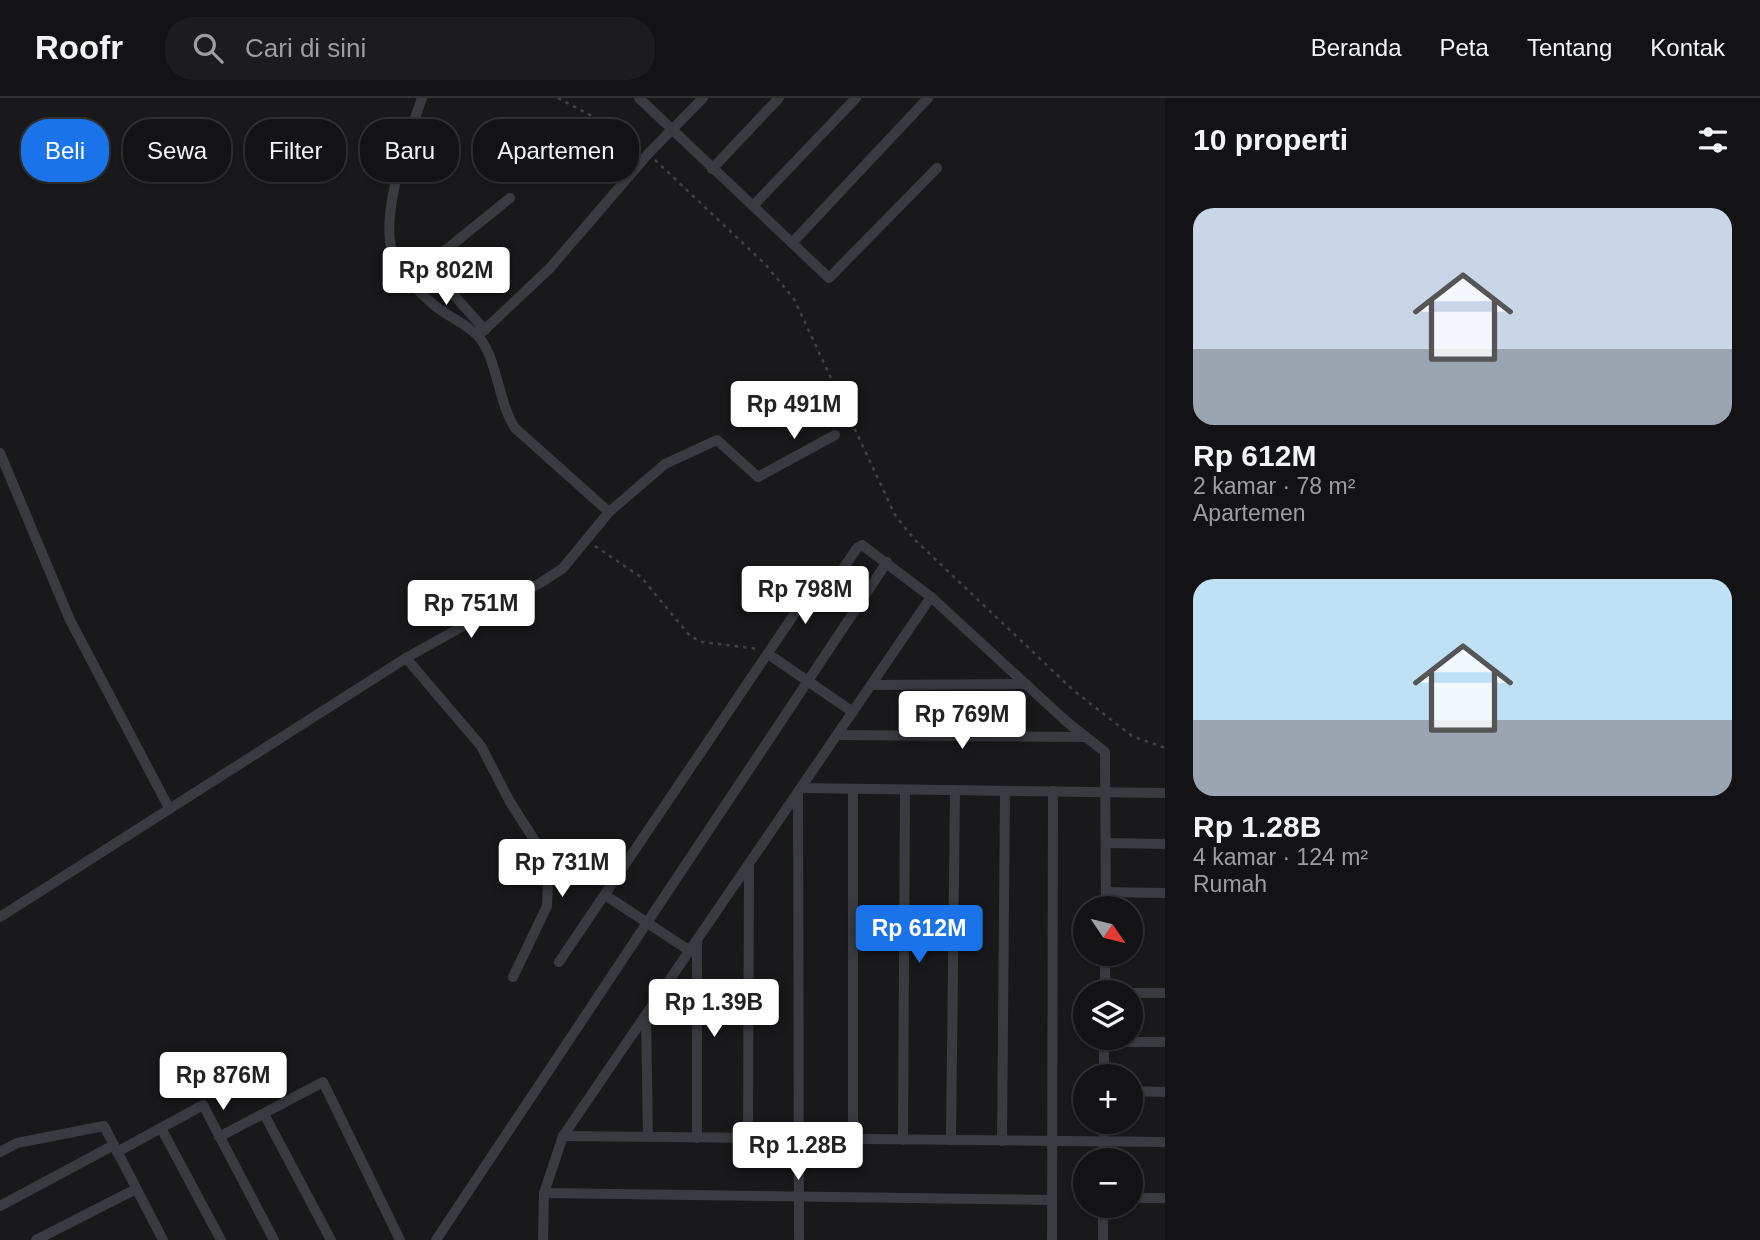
<!DOCTYPE html>
<html lang="id">
<head>
<meta charset="utf-8">
<style>
	:root { --surface:#131315; --page:#1c1c1e; --text:#f1f3f6; --muted:#9d9ea0; --line:#323234; --accent:#1a73e8 }
	body { margin:0; font-family:Helvetica,sans-serif; background:var(--page); color:var(--text); height:100vh; display:flex; flex-direction:column; font-size:26px; white-space:nowrap }
	* { box-sizing:border-box; margin:0 }
	p { font-size:23px; color:var(--muted) }
	.icon { flex:none; width:38px; height:38px; fill:none; stroke:currentColor; stroke-width:2; stroke-linecap:round; stroke-linejoin:round }
	.map { position:relative; flex:1; overflow:hidden }
	.panel { display:flex; flex-direction:column; background:var(--surface); width:595px }
	.panel>* { flex:none }
	.banner { position:absolute; left:21px; top:21px; width:665px; height:63px; display:flex; gap:14px }
	.needle { width:46px; rotate:125deg }
	.tools { position:absolute; left:1073px; top:798px; display:grid; gap:14px }
	.tools a { display:grid; place-items:center; width:70px; height:70px; border-radius:50%; background:var(--surface); box-shadow:0 2px 5px #0004,0 0 0 2px var(--line); font-size:35px }
	.price { position:absolute; translate:-50% -60px; padding:0 16px; border-radius:7px; background:#fff; color:#222; font-size:23px; line-height:46px; filter:drop-shadow(0 2px 4px #0008) }
	.price::after { content:''; position:absolute; left:50%; top:42px; width:21px; height:16px; margin-left:-10px; background:inherit; clip-path:polygon(0 0,100% 0,50% 100%) }
	.price.selected { background:var(--accent); color:#fff }
	ul { padding:0; list-style:none }
	li { display:grid; align-content:center; gap:14px; height:371px; padding:0 28px }
	li span { display:grid; place-items:center; height:217px; border-radius:21px; color:#555 }
	li>.icon { margin-inline-start:auto }
	span .icon { width:126px; height:126px; fill:#fffc; stroke-width:1 }
	li b { font-size:30px }
	h2 { display:flex; justify-content:space-between; align-items:center; height:84px; padding:0 28px; font-size:30px }
	.pill { padding:0 24px; border-radius:28px; background:var(--surface); box-shadow:0 2px 5px #0004,0 0 0 2px var(--line); font-size:24px; line-height:63px }
	.pill.selected { background:var(--accent); color:#fff }
	header { display:flex; align-items:center; gap:42px; box-sizing:border-box; height:98px; padding:0 35px; background:var(--surface); border-bottom:2px solid var(--line) }
	header strong { font-size:33px }
	nav { display:flex; gap:38px; margin-inline-start:auto; font-size:24px }
	.search { width:490px; height:63px; background:var(--page); display:flex; align-items:center; gap:18px; box-sizing:border-box; padding:0 24px; border-radius:28px; color:var(--muted); font-size:26px }
	main { display:flex; flex:1; min-height:0 }
	.map>svg:first-child { display:block }
	.lines { fill:none; stroke-linecap:round; stroke-linejoin:round }
	.path { stroke:#404248; stroke-width:2.5; stroke-dasharray:3.5 5; stroke-linecap:butt }
	.minor { stroke:#3a3b41; stroke-width:10 }
</style>
</head>
<body>
<header>
<strong>Roofr</strong>
<div class="search"><svg class="icon" aria-label="search" viewBox="0 0 24 24"><circle cx="10" cy="10" r="6"/><path d="M15 15l6 6"/></svg>Cari di sini</div>
<nav><a>Beranda</a><a>Peta</a><a>Tentang</a><a>Kontak</a></nav>
</header>
<main>
<div class="map">
<svg width="1165" height="1142" viewBox="0 0 1165 1142">
	<rect width="100%" height="100%" fill="#19191c"/>
	<g class="lines">
		<g class="path">
			<path d="M558,0L618,32L639,49"/>
			<path d="M655,62L766,167L794,201L895,417L914,441L1073,592L1132,638L1165,650"/>
			<path d="M595,448L641,479L690,538L702,544L759,551"/>
		</g>
		<g class="minor">
			<path d="M422,0C409,38 376,123 395,161C403,175 420,196 433,206C446,218 464,224 477,237C497,257 498,305 515,330L609,414"/>
			<path d="M639,0L829,180L937,70"/>
			<path d="M712,71L779,0"/>
			<path d="M753,108L856,0"/>
			<path d="M792,145L928,0"/>
			<path d="M427,167L485,232"/>
			<path d="M411,180L510,100"/>
			<path d="M478,238L550,170L648,56L703,0"/>
			<path d="M0,355L70,522L169,710"/>
			<path d="M838,478L857,450L862,447L931,499L1067,624L1105,654L1106,810"/>
			<path d="M768,556L853,614"/>
			<path d="M406,560L481,648L510,704L544,757L548,782L547,808L513,879"/>
			<path d="M871,587L1026,586"/>
			<path d="M837,637L1085,639"/>
			<path d="M801,690L1165,695"/>
			<path d="M853,691V1041"/>
			<path d="M798,694L799,1142"/>
			<path d="M1106,745L1165,746"/>
			<path d="M1106,794L1165,795"/>
			<path d="M605,797L690,853"/>
			<path d="M0,819L406,560L542,484L563,470L609,414L665,366L717,342L758,379L835,337"/>
			<path d="M559,864L816,484"/>
			<path d="M1105,894V856"/>
			<path d="M1130,895H1165"/>
			<path d="M646,917L648,1039"/>
			<path d="M1104,944H1165"/>
			<path d="M1104,978V940"/>
			<path d="M1130,993L1165,994"/>
			<path d="M264,1016L331,1142"/>
			<path d="M161,1030L221,1142"/>
			<path d="M563,1038L1165,1044"/>
			<path d="M219,1039L323,984L400,1142"/>
			<path d="M697,1040V843"/>
			<path d="M748,1040L749,768"/>
			<path d="M903,1042L905,692"/>
			<path d="M951,1042L955,692"/>
			<path d="M1002,1043L1005,693"/>
			<path d="M0,1054L17,1045L104,1028L163,1142"/>
			<path d="M117,1054L203,1007L274,1142"/>
			<path d="M1103,1062L1104,1024"/>
			<path d="M544,1095L1052,1102"/>
			<path d="M1130,1100H1165"/>
			<path d="M0,1108L114,1047"/>
			<path d="M36,1142L136,1091"/>
			<path d="M436,1142L887,464"/>
			<path d="M543,1142L544,1095L563,1038L931,499"/>
			<path d="M1052,1142L1053,693"/>
			<path d="M1103,1142V1108"/>
		</g>
	</g>
</svg>
<div class="tools">
<a><svg class="needle" viewBox="-14 -14 28 28"><path d="M0-13l5 13h-10z" fill="#e53935"/><path d="M0 13l5-13h-10z" fill="#9d9ea0"/></svg></a>
<a><svg class="icon" aria-label="layers" viewBox="0 0 24 24"><path d="M12 4l9 5-9 5-9-5zM3 14l9 5 9-5"/></svg></a>
<a>+</a>
<a>−</a>
</div>
<b class="price" style="left:446px;top:209px">Rp 802M</b>
<b class="price" style="left:794px;top:343px">Rp 491M</b>
<b class="price" style="left:805px;top:528px">Rp 798M</b>
<b class="price" style="left:471px;top:542px">Rp 751M</b>
<b class="price" style="left:962px;top:653px">Rp 769M</b>
<b class="price" style="left:562px;top:801px">Rp 731M</b>
<b class="price selected" style="left:919px;top:867px">Rp 612M</b>
<b class="price" style="left:714px;top:941px">Rp 1.39B</b>
<b class="price" style="left:223px;top:1014px">Rp 876M</b>
<b class="price" style="left:798px;top:1084px">Rp 1.28B</b>
<div class="banner">
<a class="pill selected">Beli</a>
<a class="pill">Sewa</a>
<a class="pill">Filter</a>
<a class="pill">Baru</a>
<a class="pill">Apartemen</a>
</div>
</div>
<section class="panel">
<h2>10 properti<svg class="icon" aria-label="filters" viewBox="0 0 24 24"><path d="M4 7h16M4 17h16"/><circle cx="9" cy="7" r="2"/><circle cx="15" cy="17" r="2"/></svg></h2>
<ul>
<li><span style="background:linear-gradient(#c9d6e8 65%,#9aa5b1 0)"><svg class="icon" aria-label="home" viewBox="0 0 24 24"><path d="M3 11l9-7 9 7M6 9v11h12V9"/></svg></span><div><b>Rp 612M</b><p>2 kamar · 78 m²</p><p>Apartemen</p></div></li>
<li><span style="background:linear-gradient(#bfe0f5 65%,#9aa5b1 0)"><svg class="icon" aria-label="home" viewBox="0 0 24 24"><path d="M3 11l9-7 9 7M6 9v11h12V9"/></svg></span><div><b>Rp 1.28B</b><p>4 kamar · 124 m²</p><p>Rumah</p></div></li>
</ul>
</section>
</main>
</body>
</html>
